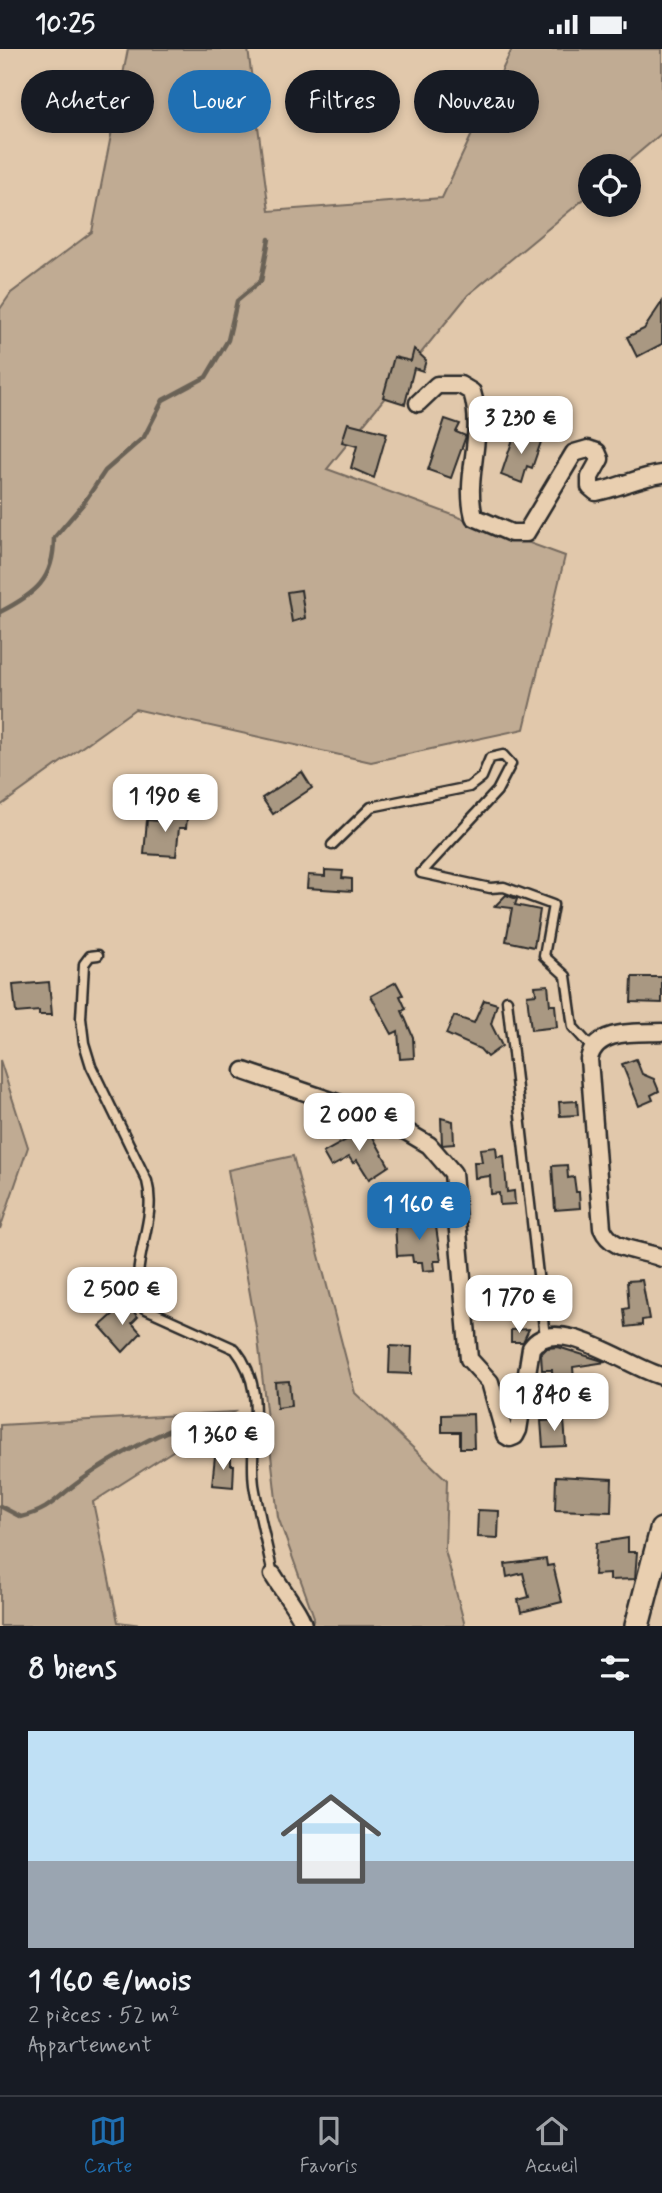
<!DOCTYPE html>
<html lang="fr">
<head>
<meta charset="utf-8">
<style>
	:root { --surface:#171b24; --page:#242831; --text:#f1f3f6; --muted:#9ea1a6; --line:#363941; --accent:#1f6fb2 }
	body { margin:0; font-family:Mynerve,sans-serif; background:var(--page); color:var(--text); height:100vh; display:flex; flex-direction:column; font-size:26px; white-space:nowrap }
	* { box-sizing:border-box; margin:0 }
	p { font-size:23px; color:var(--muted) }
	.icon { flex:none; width:38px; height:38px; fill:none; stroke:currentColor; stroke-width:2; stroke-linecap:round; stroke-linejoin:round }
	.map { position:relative; height:1577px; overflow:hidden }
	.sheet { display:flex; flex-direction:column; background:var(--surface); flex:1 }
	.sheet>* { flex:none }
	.guide { position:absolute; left:21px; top:21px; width:621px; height:63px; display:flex; gap:14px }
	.buttons { position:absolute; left:578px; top:105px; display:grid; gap:14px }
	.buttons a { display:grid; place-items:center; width:63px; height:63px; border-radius:50%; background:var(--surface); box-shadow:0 4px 10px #0003; font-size:35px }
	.price { position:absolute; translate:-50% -60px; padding:0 16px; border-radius:14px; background:#fff; color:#222; font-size:23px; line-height:46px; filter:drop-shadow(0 2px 4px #0008) }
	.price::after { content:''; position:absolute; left:50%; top:42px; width:21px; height:16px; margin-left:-10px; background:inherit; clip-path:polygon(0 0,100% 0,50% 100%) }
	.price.active { background:var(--accent); color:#fff }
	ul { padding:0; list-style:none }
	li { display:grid; align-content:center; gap:14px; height:371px; padding:0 28px }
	li span { display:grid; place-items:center; height:217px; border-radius:0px; color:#555 }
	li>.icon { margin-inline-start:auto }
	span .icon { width:126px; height:126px; fill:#fffc; stroke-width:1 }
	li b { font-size:30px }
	h2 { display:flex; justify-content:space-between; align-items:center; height:84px; padding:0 28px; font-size:30px }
	.pill { padding:0 24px; border-radius:32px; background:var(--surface); box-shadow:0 4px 10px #0003; font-size:24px; line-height:63px }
	.pill.active { background:var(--accent); color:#fff }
	.status { display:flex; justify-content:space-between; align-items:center; height:49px; padding:0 35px; background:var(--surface); direction:ltr }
	.status svg { height:19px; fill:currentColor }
	.tab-bar { display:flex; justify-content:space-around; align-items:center; height:98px; border-top:2px solid var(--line); background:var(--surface); font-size:19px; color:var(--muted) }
	.tab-bar a { display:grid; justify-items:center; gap:4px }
	.tab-bar .active { color:var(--accent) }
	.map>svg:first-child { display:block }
	.green { fill:#c0ab93; stroke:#766b5f; stroke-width:2 }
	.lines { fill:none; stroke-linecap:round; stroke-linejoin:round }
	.stream { stroke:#6a6257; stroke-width:4.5 }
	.building { fill:#a99882; stroke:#2b2b2b; stroke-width:2 }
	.lane-casing { stroke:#2b2b2b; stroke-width:13 }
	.street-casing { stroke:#2b2b2b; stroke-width:21 }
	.secondary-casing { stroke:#2b2b2b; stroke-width:28 }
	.lane { stroke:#e9cfb0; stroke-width:8 }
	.street { stroke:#e9cfb0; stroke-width:16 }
	.secondary { stroke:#e9cfb0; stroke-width:23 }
</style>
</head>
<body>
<div class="status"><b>10:25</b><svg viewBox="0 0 49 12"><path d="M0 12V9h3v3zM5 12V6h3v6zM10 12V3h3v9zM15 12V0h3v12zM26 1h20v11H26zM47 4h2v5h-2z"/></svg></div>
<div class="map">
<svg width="662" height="1577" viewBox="0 0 662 1577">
	<rect width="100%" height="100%" fill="#e1c8ab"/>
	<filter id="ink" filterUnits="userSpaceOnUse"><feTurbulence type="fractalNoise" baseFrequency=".0143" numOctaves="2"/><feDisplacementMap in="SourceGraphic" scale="14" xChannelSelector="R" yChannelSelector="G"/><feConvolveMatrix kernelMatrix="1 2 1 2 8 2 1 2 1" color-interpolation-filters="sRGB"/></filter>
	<g filter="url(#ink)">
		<g class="green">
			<path d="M128,0H248L269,162L442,149L512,0H662V84L623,117H590V145L468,246L327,420L565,507L524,680L371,713L135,660L0,757V260L11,244L92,183Z"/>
			<path d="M0,1011L28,1098L0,1180Z"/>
			<path d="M293,1107L355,1344L447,1431L445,1501L465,1577H311L314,1568L278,1468L258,1290L228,1121Z"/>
			<path d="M234,1363L93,1453L118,1573L149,1577H0V1376Z"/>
		</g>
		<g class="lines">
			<g class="stream">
				<path d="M0,563C35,545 54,531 54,489L83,455L105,422L144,388L163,351L206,328L228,291L237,252L261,232L269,190"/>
				<path d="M0,1457L21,1468C51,1461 57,1448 80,1432C116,1406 163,1381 205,1368"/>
			</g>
		</g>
		<g class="building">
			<path d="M662,253V295L637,308L627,288L644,280Z"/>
			<path d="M414,300L426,311L423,322L414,319L405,355L383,348L394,308L411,312Z"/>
			<path d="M445,370L460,375L456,383L466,387L451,429L428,421Z"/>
			<path d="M348,374L387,384L374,429L351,419L357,397L342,393Z"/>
			<path d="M516,381L542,390L532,419L527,417L522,434L501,426Z"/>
			<path d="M301,541L305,569L292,573L287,543Z"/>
			<path d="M302,723L312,739L273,765L262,749Z"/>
			<path d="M170,759L188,760L186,779H179L176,807L144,805L147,771L169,773Z"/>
			<path d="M325,821L343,822L342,829L352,830V842L307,839L308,826L325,827Z"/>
			<path d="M506,846L517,850L515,856L540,861L534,898L506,892L512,859L495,857Z"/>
			<path d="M632,928H662V954L631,953Z"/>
			<path d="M49,933L52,966H39V962L16,964L13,936Z"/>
			<path d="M396,933L403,946L400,947L406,960L402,962L413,988L414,1009L400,1010L398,982L392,985L371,947Z"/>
			<path d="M548,936L550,956H555L557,978L531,981L527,946L536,945L535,937Z"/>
			<path d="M484,951L497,955L491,975L502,997L487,1008L480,1000L446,985L454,967L474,974Z"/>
			<path d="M636,1010L642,1025L654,1030L659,1042L651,1046L653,1051L639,1057L622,1015Z"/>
			<path d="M577,1052L578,1066L560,1067L559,1053Z"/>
			<path d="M441,1069L453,1072L454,1095L442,1096Z"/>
			<path d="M368,1079L389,1117L369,1130L357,1111L353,1114L349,1108L331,1118L323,1104Z"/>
			<path d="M496,1098L497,1108L504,1107L507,1143L514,1142L515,1155L500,1156L499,1144L491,1145L490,1127L475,1129L474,1113H482L480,1100Z"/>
			<path d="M567,1116L568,1129L574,1128L576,1143H579L580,1159L555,1161L552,1117Z"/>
			<path d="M435,1171L441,1212H434L435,1221L423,1222L422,1213H413L412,1206L397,1207L395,1174Z"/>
			<path d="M642,1231L649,1270L642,1271V1276L626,1278L624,1260L629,1259L627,1232Z"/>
			<path d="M126,1254L138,1268L132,1274L141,1284L123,1303L100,1277Z"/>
			<path d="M529,1280L523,1293H511V1281Z"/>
			<path d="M390,1297L412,1298L411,1325L389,1324Z"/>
			<path d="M558,1298L606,1313L573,1318L576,1357L554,1360L552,1321H542L541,1305L547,1299Z"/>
			<path d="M289,1332L291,1357L277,1359L275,1333Z"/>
			<path d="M473,1365L474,1399H460V1383H442V1366Z"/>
			<path d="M564,1371L566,1397L543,1398L541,1372Z"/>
			<path d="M215,1407L231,1409V1416H234L233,1438L212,1436Z"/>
			<path d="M556,1427L612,1430L611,1463L555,1461Z"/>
			<path d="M478,1461L499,1462L498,1489L477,1488Z"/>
			<path d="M628,1489V1503H637L635,1530L610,1531V1525L594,1526L596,1494Z"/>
			<path d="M546,1510L547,1517L553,1516L562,1553L521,1563L518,1551L529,1548L523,1524L507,1528L505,1515Z"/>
		</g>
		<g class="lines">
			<g class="lane-casing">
				<g id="lane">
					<path d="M332,796L371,758L469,738L482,728L490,709L503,706L511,715L497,742L421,824L490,839L504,838L553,856L544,907L566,927L573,978L592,999"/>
					<path d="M98,906L90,907L84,915L81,969L84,994L91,1017L147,1132C159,1176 125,1216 144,1259L235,1300C269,1343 248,1387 254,1436C259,1466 267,1496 273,1526"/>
					<path d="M507,951L545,1288"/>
				</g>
			</g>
			<g class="street-casing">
				<g id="street">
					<path d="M418,354L437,336H460L472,343C486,388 463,426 474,468L511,484H526L574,404L588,400L597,403L600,410L590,428V438L596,443C619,439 638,428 662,425"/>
					<path d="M662,983C637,984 596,979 589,1010L602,1179C612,1203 640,1200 662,1209"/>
					<path d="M244,1022L387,1071L429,1096L453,1124L469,1310L490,1333L505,1386L510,1389L515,1387L518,1381L531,1299C556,1262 633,1321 662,1327"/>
					<path d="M273,1526C280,1538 304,1569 303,1577"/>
				</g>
			</g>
			<g class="secondary-casing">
				<path id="secondary" d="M637,1577L662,1481"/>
			</g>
			<use href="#lane" class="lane"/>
			<use href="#street" class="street"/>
			<use href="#secondary" class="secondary"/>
		</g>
	</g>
</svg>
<div class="buttons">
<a><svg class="icon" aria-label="locate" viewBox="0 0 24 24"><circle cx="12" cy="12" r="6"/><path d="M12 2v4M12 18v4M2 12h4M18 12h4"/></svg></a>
</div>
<b class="price" style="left:521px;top:407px">3 230 €</b>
<b class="price" style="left:165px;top:785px">1 190 €</b>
<b class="price" style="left:359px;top:1104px">2 000 €</b>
<b class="price active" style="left:419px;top:1193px">1 160 €</b>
<b class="price" style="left:122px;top:1278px">2 500 €</b>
<b class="price" style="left:519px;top:1286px">1 770 €</b>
<b class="price" style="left:554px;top:1384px">1 840 €</b>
<b class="price" style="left:223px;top:1423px">1 360 €</b>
<div class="guide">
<a class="pill">Acheter</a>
<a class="pill active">Louer</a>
<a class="pill">Filtres</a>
<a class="pill">Nouveau</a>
</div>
</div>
<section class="sheet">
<h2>8 biens<svg class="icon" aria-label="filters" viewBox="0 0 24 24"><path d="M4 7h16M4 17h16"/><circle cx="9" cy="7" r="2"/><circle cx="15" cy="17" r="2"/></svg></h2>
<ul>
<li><span style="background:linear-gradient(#bfe0f5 60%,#9aa5b1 0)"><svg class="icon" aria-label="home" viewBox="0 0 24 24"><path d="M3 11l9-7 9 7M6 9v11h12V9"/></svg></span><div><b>1 160 €/mois</b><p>2 pièces · 52 m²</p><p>Appartement</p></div></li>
</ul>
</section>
<nav class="tab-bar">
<a class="active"><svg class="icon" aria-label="map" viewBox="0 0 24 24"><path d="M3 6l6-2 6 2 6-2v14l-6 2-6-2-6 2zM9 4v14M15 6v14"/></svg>Carte</a>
<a><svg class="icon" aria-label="saved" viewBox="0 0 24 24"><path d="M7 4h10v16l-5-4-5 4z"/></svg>Favoris</a>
<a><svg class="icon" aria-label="home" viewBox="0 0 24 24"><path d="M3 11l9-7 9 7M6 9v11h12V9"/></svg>Accueil</a>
</nav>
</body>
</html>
